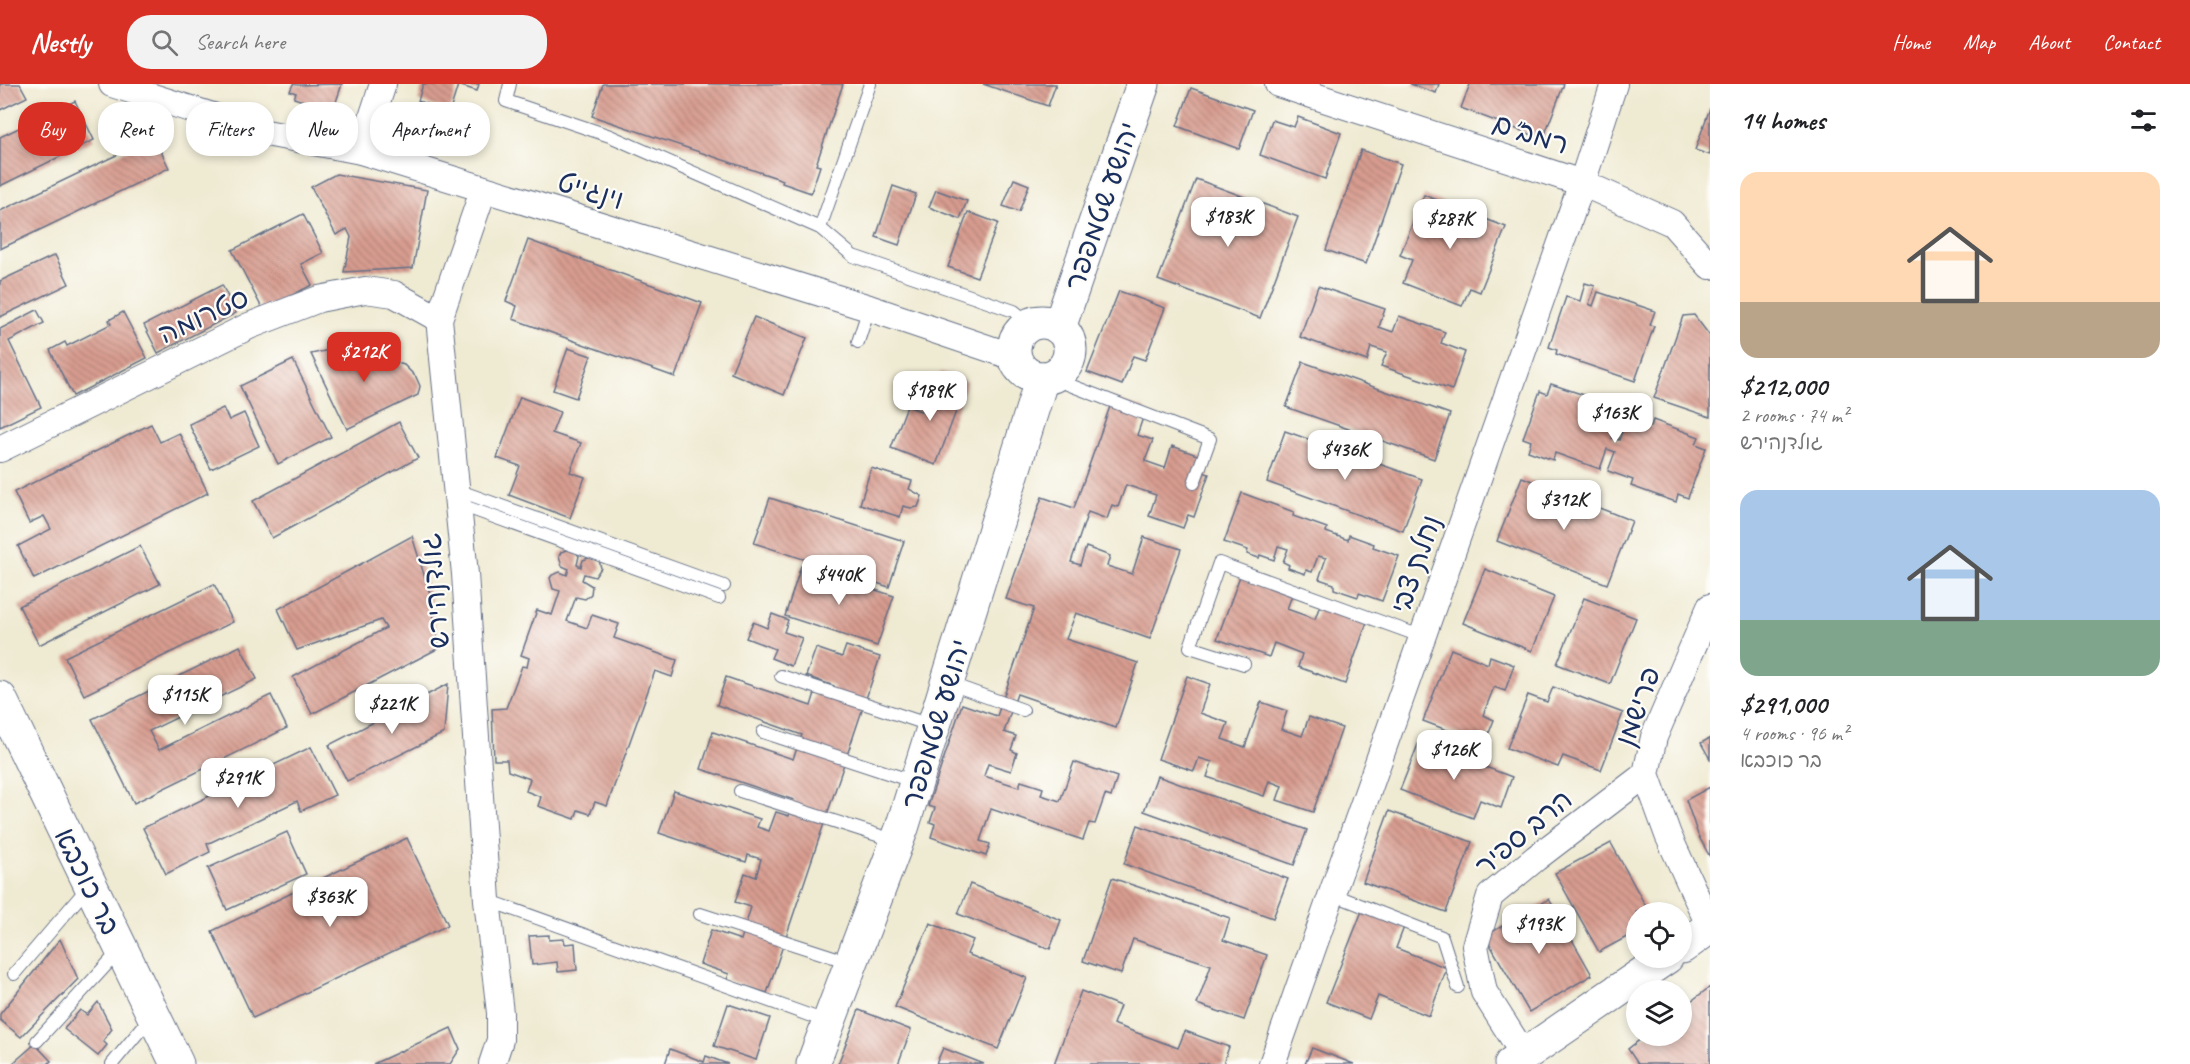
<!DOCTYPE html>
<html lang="en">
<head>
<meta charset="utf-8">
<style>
	:root { --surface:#fff; --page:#f2f2f2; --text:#202124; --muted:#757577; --accent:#d93025 }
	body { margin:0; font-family:Caveat,"Playpen Sans Hebrew",sans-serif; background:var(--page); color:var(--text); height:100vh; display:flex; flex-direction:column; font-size:22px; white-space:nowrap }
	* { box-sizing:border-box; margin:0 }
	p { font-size:20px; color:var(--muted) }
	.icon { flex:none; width:33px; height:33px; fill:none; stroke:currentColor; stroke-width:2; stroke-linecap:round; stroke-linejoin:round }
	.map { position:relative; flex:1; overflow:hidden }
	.sheet { display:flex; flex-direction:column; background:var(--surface); width:480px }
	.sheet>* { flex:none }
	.hud { position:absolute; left:18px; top:18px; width:570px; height:54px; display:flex; gap:12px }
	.buttons { position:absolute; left:1626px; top:818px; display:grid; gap:12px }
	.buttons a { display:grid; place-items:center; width:66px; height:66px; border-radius:50%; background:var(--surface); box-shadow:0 3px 9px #0003; font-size:30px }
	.price { position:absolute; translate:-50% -51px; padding:0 14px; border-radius:12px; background:#fff; color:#222; font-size:20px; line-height:39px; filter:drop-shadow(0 2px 3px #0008) }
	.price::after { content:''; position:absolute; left:50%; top:36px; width:18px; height:14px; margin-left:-9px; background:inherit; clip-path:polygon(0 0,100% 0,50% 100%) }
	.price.selected { background:var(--accent); color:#fff }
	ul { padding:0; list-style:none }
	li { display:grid; align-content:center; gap:12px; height:318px; padding:0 30px }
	li span { display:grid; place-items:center; height:186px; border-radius:18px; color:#555 }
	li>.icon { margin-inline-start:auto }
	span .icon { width:108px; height:108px; fill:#fffc; stroke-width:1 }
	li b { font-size:26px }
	h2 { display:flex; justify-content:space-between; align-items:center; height:72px; padding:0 30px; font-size:26px }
	.tag { padding:0 21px; border-radius:24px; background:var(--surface); box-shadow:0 3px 9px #0003; font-size:21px; line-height:54px }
	.tag.selected { background:var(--accent); color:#fff }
	header { display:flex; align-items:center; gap:36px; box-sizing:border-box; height:84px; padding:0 30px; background:var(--accent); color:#fff }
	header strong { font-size:28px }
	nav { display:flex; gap:33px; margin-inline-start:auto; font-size:21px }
	.search { width:420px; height:54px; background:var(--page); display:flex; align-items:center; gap:15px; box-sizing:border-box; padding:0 21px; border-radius:24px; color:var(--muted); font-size:22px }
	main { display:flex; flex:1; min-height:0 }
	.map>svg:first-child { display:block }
	.building { fill:url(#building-back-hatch) }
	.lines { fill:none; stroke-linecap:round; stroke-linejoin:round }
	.lane-casing { stroke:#657087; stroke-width:14 }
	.street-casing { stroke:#657087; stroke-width:28 }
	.secondary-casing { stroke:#657087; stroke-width:35 }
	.lane { stroke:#fff; stroke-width:12 }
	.street { stroke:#fff; stroke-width:26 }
	.secondary { stroke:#fff; stroke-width:33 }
	.labels { text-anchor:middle; stroke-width:4.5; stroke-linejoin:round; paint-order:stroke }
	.street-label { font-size:28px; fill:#1b2f5e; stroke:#fdfcf7 }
</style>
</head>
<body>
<header>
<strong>Nestly</strong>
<div class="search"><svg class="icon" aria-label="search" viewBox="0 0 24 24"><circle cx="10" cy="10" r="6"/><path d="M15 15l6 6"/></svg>Search here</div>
<nav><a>Home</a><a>Map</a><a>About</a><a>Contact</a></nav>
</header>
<main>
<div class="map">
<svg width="1710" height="980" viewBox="0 0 1710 980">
	<defs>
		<pattern id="building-back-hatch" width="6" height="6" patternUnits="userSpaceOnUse" patternTransform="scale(1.5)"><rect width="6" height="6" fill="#d89c8f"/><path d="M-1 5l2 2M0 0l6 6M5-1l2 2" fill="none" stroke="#ae8078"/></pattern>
	</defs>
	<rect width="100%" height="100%" fill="#fdfcf7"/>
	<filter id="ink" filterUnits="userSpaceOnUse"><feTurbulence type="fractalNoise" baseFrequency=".0167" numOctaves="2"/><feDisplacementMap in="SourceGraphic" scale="12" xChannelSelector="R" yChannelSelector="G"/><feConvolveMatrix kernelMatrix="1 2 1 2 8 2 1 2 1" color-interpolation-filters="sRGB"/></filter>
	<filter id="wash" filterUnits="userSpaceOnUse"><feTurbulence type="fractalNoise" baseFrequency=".008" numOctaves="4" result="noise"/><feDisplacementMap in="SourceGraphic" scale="24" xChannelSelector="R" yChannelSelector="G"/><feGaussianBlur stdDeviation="1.35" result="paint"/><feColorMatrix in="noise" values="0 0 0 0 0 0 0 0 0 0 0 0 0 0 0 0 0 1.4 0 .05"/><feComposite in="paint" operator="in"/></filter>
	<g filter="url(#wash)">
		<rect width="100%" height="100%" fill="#efead2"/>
		<g id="blocks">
			<g class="building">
				<path d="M0,0H20L27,13L0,26Z"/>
				<path d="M293,0L298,1L342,0L333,27L324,24L322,30L301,23L303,17L294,14L296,9L290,7Z"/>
				<path d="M423,0H479L477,7L458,1L450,27L418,17Z"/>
				<path d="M603,0H843L816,81L820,82L811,109L782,99L783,96L592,32Z"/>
				<path d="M983,0H1056L1048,22Z"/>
				<path d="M1410,0H1439L1436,9Z"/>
				<path d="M1470,0H1564L1543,55L1461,24Z"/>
				<path d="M1191,4L1253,26L1239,65L1177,42Z"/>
				<path d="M75,17L94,56L0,102V53Z"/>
				<path d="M1710,24V71L1695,66Z"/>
				<path d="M1298,33L1341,49L1325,95L1260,71L1272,36L1294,43Z"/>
				<path d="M154,53L169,84L0,165V127Z"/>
				<path d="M1361,66L1401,80L1366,180L1326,166Z"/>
				<path d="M336,90L427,106L413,184L344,188L351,153L347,145L336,151L311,103Z"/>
				<path d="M1014,95L1029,101L1019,128L1003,122Z"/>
				<path d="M1196,95L1298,133L1260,234L1158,196Z"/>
				<path d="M893,102L916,110L899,161L876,153Z"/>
				<path d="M936,106L967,117L960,135L929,123Z"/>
				<path d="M1424,111L1506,143L1480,208L1470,204L1462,222L1403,199L1412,176L1400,171Z"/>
				<path d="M968,128L998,139L977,193L948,183Z"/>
				<path d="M303,130L323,169L301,180L312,201L263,226L232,166Z"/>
				<path d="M528,156L702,219L675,293L513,235L517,222L506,217Z"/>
				<path d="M55,171L69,200L0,233V197Z"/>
				<path d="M1585,199L1595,202L1589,220L1593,222L1598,208L1655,227L1650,241L1654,242L1635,297L1556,270L1557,266L1549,263L1566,213L1580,217Z"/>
				<path d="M222,201L236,229L158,269L144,241Z"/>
				<path d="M1318,202L1385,225L1379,243L1393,248L1399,232L1445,248L1441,259L1465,268L1452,306L1381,282L1387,268L1371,263L1367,277L1300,253Z"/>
				<path d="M1119,207L1165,224L1145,276L1133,272L1122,301L1087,288Z"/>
				<path d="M37,226L44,239L9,257L41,323L0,343V245Z"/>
				<path d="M123,228L147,274L73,312L50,266L65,258L67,262L111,240L109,236Z"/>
				<path d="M1694,231L1710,252V333L1654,314L1683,232Z"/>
				<path d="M754,233L807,254L784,311L731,289Z"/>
				<path d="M343,263L404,281L416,293L420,302L418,311L347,345L311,270Z"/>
				<path d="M568,264L591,272L576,314L553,306Z"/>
				<path d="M293,276L331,353L278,380L240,302Z"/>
				<path d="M1303,278L1450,330L1434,375L1286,323Z"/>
				<path d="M941,288L967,298L936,381L891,364L907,322L926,329Z"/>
				<path d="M1551,300L1584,311L1581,319L1619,332L1612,354L1619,356L1627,335L1651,343L1653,336L1699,353L1696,360L1706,364L1688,414L1678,410L1676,418L1631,402L1633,396L1608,387L1615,368L1607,365L1600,385L1555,369L1553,376L1528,367L1531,357L1523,354L1540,307L1547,310Z"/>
				<path d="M520,313L560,328L552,349L581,359L570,388L585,393L570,434L509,411L520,382L497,374Z"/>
				<path d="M1113,314L1146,325L1137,351L1153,356L1145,377L1165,384L1172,362L1208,375L1203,388L1209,390L1194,433L1188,431L1183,444L1149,432L1156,411L1126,401L1118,423L1112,421L1107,435L1088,428L1071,478L1080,481L1086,463L1110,472L1107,482L1132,490L1144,453L1181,465L1150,555L1076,529L1066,555L1138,579L1116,644L1017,610L1004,648L1016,652L1011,666L1017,669L1011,687L988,680L984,692L1019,703L1021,697L1043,704L1041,711L1060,717L1074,678L1117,693L1111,713L1105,711L1095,740L1089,739L1083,756L991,725L980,757L990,760L986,772L931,753L935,740L930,738L935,724L928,722L962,620L997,632L1034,524L1006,515L1042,413L1074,424Z"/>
				<path d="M223,324L229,336L244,329L259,362L211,385L189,340Z"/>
				<path d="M399,338L418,374L272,454L253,417Z"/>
				<path d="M151,340L160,358L179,349L208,409L34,495L18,462L51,445L44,432L29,439L14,408Z"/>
				<path d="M1285,347L1422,395L1403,447L1267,398Z"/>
				<path d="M871,384L912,397L909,405L922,412L918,423L911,424L903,422L900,433L860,420Z"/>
				<path d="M1522,393L1632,437L1607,500L1497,457Z"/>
				<path d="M1242,409L1294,428L1293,432L1327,444L1326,448L1348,456L1349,451L1374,460L1373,463L1399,472L1382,517L1359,509L1358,513L1334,505V500L1319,495L1326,474L1318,472L1312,488L1306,486L1305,490L1288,484L1289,481L1283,478L1288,465L1278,462L1274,476L1260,471L1259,474L1247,470L1248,466L1224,458Z"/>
				<path d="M770,414L904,457L889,503L754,459Z"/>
				<path d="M412,452L430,510L439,564L312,630L293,593L386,544L381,536L297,566L278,525Z"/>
				<path d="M140,462L160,500L39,561L19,522Z"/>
				<path d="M569,465L576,468L579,472L577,481L581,483L583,476L591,473L599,476L601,484L595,493L584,490L582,496L592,502L591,510L585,515L576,513L567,537L587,544L592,531L619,540L614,554L677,576L672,593L655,587L607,722L595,718L590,730L578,726L575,735L538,722L541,713L526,707L530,695L508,687L507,676H494L492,625L506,624L522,582L527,583L529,574L521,571L537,526L552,531L560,507L553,505L550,494L552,491L560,488L567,491L569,485L562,482L559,472L561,468Z"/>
				<path d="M801,482L894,512L877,562L785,532Z"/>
				<path d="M1485,485L1554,513L1532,567L1463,539Z"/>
				<path d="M1240,492L1292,511L1287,525L1315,535L1320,521L1367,538L1345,600L1298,583L1302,570L1274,559L1269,573L1217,555Z"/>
				<path d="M214,500L233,538L84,611L65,573Z"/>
				<path d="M1584,514L1636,534L1610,600L1557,580Z"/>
				<path d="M772,530L788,536L784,548L802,554L791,582L771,574L775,565L746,554L753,538L767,544Z"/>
				<path d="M240,562L257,595L149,647L159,666L271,611L287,644L134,719L92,635Z"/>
				<path d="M846,562L880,573L767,909L727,896L729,890L700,880L711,846L741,856L751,823L735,818L745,789L756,793L761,775L748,771L746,778L659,749L674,707L760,735L757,743L769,747L776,728L789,732L794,716L701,685L713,648L793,675L802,651L717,621L726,593L811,622L815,609L830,614L834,602L806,592L816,564L842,573Z"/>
				<path d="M1451,565L1488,580L1490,572L1514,581L1505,607L1494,603L1483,631L1494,636L1482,667L1458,658L1460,651L1423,637Z"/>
				<path d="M1187,592L1210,600L1200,629L1228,639L1222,655L1245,663L1261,618L1287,627L1281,645L1302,652L1309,633L1342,644L1313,728L1277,716L1282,702L1269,697L1264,712L1207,693L1212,678L1199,674L1194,687L1158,675Z"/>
				<path d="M448,600L444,649L347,697L329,661Z"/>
				<path d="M1553,603L1623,629L1601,686L1563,672L1558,683L1507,664L1528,611L1547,618Z"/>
				<path d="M1710,654V675L1701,659Z"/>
				<path d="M1419,658L1512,693L1501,724L1480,716L1473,734L1400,706Z"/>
				<path d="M311,663L335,711L301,727L297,717L207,760L210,768L166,790L143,744Z"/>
				<path d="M1157,692L1307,746L1294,781L1144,727Z"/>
				<path d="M1710,703V773L1698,751L1686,716Z"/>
				<path d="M1389,727L1472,758L1446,828L1363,798Z"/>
				<path d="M1138,741L1288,795L1273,834L1124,780Z"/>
				<path d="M287,748L306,790L227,826L208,784Z"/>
				<path d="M407,754L448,841L253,934L212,847Z"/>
				<path d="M1611,759L1649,828H1636V848L1599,868L1555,789Z"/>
				<path d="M1112,794L1230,834L1223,856L1267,871L1244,936L1197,920L1211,881L1133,855L1121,890L1083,877Z"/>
				<path d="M970,800L1061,836L1050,865L958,830Z"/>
				<path d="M1549,815L1592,891L1529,928L1485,852Z"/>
				<path d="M1362,827L1404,843L1396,864L1447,884L1429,932L1378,912L1369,935L1326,918Z"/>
				<path d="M930,839L973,856L967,870L1027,894L998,965L895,923Z"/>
				<path d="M549,851V856L564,855L565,860L575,859L577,886L558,888L557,878L532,881L529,852Z"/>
				<path d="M60,855L78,895L21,953L0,936V930Z"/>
				<path d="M1710,903V980H1638L1628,965L1646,951H1682V924Z"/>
				<path d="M1081,907L1120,922L1113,940L1178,964L1185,947L1229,963L1223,980H1054Z"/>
				<path d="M98,918L112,945L103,957L107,961L98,972L64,945L80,926L87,931Z"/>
				<path d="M728,920L770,934L756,976L714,962Z"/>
				<path d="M859,926L911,946L898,980H838Z"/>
				<path d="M451,944L460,965L450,980H373Z"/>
				<path d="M35,960L51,977L48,980H12Z"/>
				<path d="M943,964L984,980H936Z"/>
				<path d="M1312,964L1354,980H1305Z"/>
				<path d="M670,965L704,978L706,972L728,980H665Z"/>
			</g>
		</g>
	</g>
	<g filter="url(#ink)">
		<use href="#blocks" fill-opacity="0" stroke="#657087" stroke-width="1.5"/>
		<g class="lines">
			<g class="lane-casing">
				<g id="lane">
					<path d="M510,0L506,17L610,52L820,144L853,172L1014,227L1030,240"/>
					<path d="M820,144L870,0"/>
					<path d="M858,258L869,224"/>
					<path d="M1049,293L1210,355L1194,399"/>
					<path d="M457,406L724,502"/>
					<path d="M458,420L719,514"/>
					<path d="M1244,580L1190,563L1219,479L1423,553"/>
					<path d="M781,592L933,642"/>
					<path d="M948,599L1023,626"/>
					<path d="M763,648L915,698"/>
					<path d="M740,707L896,757"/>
					<path d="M1332,810L1442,853L1458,903"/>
					<path d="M487,816L828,938"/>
					<path d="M700,830L849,878"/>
					<path d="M14,890L89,802"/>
					<path d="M37,957L120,866"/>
					<path d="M112,980L151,933"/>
				</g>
			</g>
			<g class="street-casing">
				<g id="street">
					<path d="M112,0L266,49L361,67L869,224L1014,273"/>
					<path d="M1278,0L1582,99L1672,139L1710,182"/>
					<path d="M361,67L383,0"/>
					<path d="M483,107L439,235L465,490L487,816L500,929V956L492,980"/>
					<path d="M0,365L249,242L319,215L365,206L394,210L439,235"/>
					<path d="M1710,523L1654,653L1646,690L1668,751L1710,843"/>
					<path d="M1524,971L1484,908L1475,862L1490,812L1536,774L1646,690"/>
					<path d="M1272,980L1582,99L1614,0"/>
				</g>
			</g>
			<g class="secondary-casing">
				<g id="secondary">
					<circle cx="1042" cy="266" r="28"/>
					<path d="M1059,244L1143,0"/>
					<path d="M0,614L177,980"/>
					<path d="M1682,863L1710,843"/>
					<path d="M813,980L902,744L1042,294"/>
					<path d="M1511,980L1667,873"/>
				</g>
			</g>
			<use href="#lane" class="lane"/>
			<use href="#street" class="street"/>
			<use href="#secondary" class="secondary"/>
		</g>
	</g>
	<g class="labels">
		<g class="street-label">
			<text transform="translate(1531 49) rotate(18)" y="10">רמב"ם</text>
			<text transform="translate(591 106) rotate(17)" y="10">וינגייט</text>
			<text transform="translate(1101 122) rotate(-71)" y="10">יהושע שטמפפר</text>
			<text transform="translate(203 231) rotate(-25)" y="10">סטרומה</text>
			<text transform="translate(1415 480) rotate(-71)" y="10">נחלת צבי</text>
			<text transform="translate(434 507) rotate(-95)" y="10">גולדנהירש</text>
			<text transform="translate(1637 622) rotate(-70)" y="10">פרישמן</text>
			<text transform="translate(935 640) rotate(-73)" y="10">יהושע שטמפפר</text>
			<text transform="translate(1523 748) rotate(-40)" y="10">הרב ספיר</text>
			<text transform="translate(88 797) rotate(64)" y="10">בר כוכבא</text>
		</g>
	</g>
</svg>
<div class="buttons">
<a><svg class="icon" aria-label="locate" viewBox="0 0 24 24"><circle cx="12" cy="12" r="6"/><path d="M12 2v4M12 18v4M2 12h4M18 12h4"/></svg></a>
<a><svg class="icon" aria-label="layers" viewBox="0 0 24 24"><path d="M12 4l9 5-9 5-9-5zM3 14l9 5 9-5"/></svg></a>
</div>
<b class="price" style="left:1228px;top:164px">$183K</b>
<b class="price" style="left:1450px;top:166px">$287K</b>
<b class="price selected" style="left:364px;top:299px">$212K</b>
<b class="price" style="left:930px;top:338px">$189K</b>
<b class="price" style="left:1615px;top:360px">$163K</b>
<b class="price" style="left:1345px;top:397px">$436K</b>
<b class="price" style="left:1564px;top:447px">$312K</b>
<b class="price" style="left:839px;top:522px">$440K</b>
<b class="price" style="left:185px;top:642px">$115K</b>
<b class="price" style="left:392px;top:651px">$221K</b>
<b class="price" style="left:1454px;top:697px">$126K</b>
<b class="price" style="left:238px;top:725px">$291K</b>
<b class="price" style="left:330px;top:844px">$363K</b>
<b class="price" style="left:1539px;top:871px">$193K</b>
<div class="hud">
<a class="tag selected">Buy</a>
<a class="tag">Rent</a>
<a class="tag">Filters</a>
<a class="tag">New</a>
<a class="tag">Apartment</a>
</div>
</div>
<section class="sheet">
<h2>14 homes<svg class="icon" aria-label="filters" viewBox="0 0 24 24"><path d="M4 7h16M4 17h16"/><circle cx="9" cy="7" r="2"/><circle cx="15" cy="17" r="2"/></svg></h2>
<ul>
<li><span style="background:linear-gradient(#ffd9b3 70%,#b9a48a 0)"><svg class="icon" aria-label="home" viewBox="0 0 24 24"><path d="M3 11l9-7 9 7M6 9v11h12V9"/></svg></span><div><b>$212,000</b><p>2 rooms · 74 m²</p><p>גולדנהירש</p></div></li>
<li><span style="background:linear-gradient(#a9c7e8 70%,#7fa58c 0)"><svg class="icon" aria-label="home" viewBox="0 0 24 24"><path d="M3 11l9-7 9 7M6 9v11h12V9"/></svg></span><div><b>$291,000</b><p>4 rooms · 96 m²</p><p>בר כוכבא</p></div></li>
</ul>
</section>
</main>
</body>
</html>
